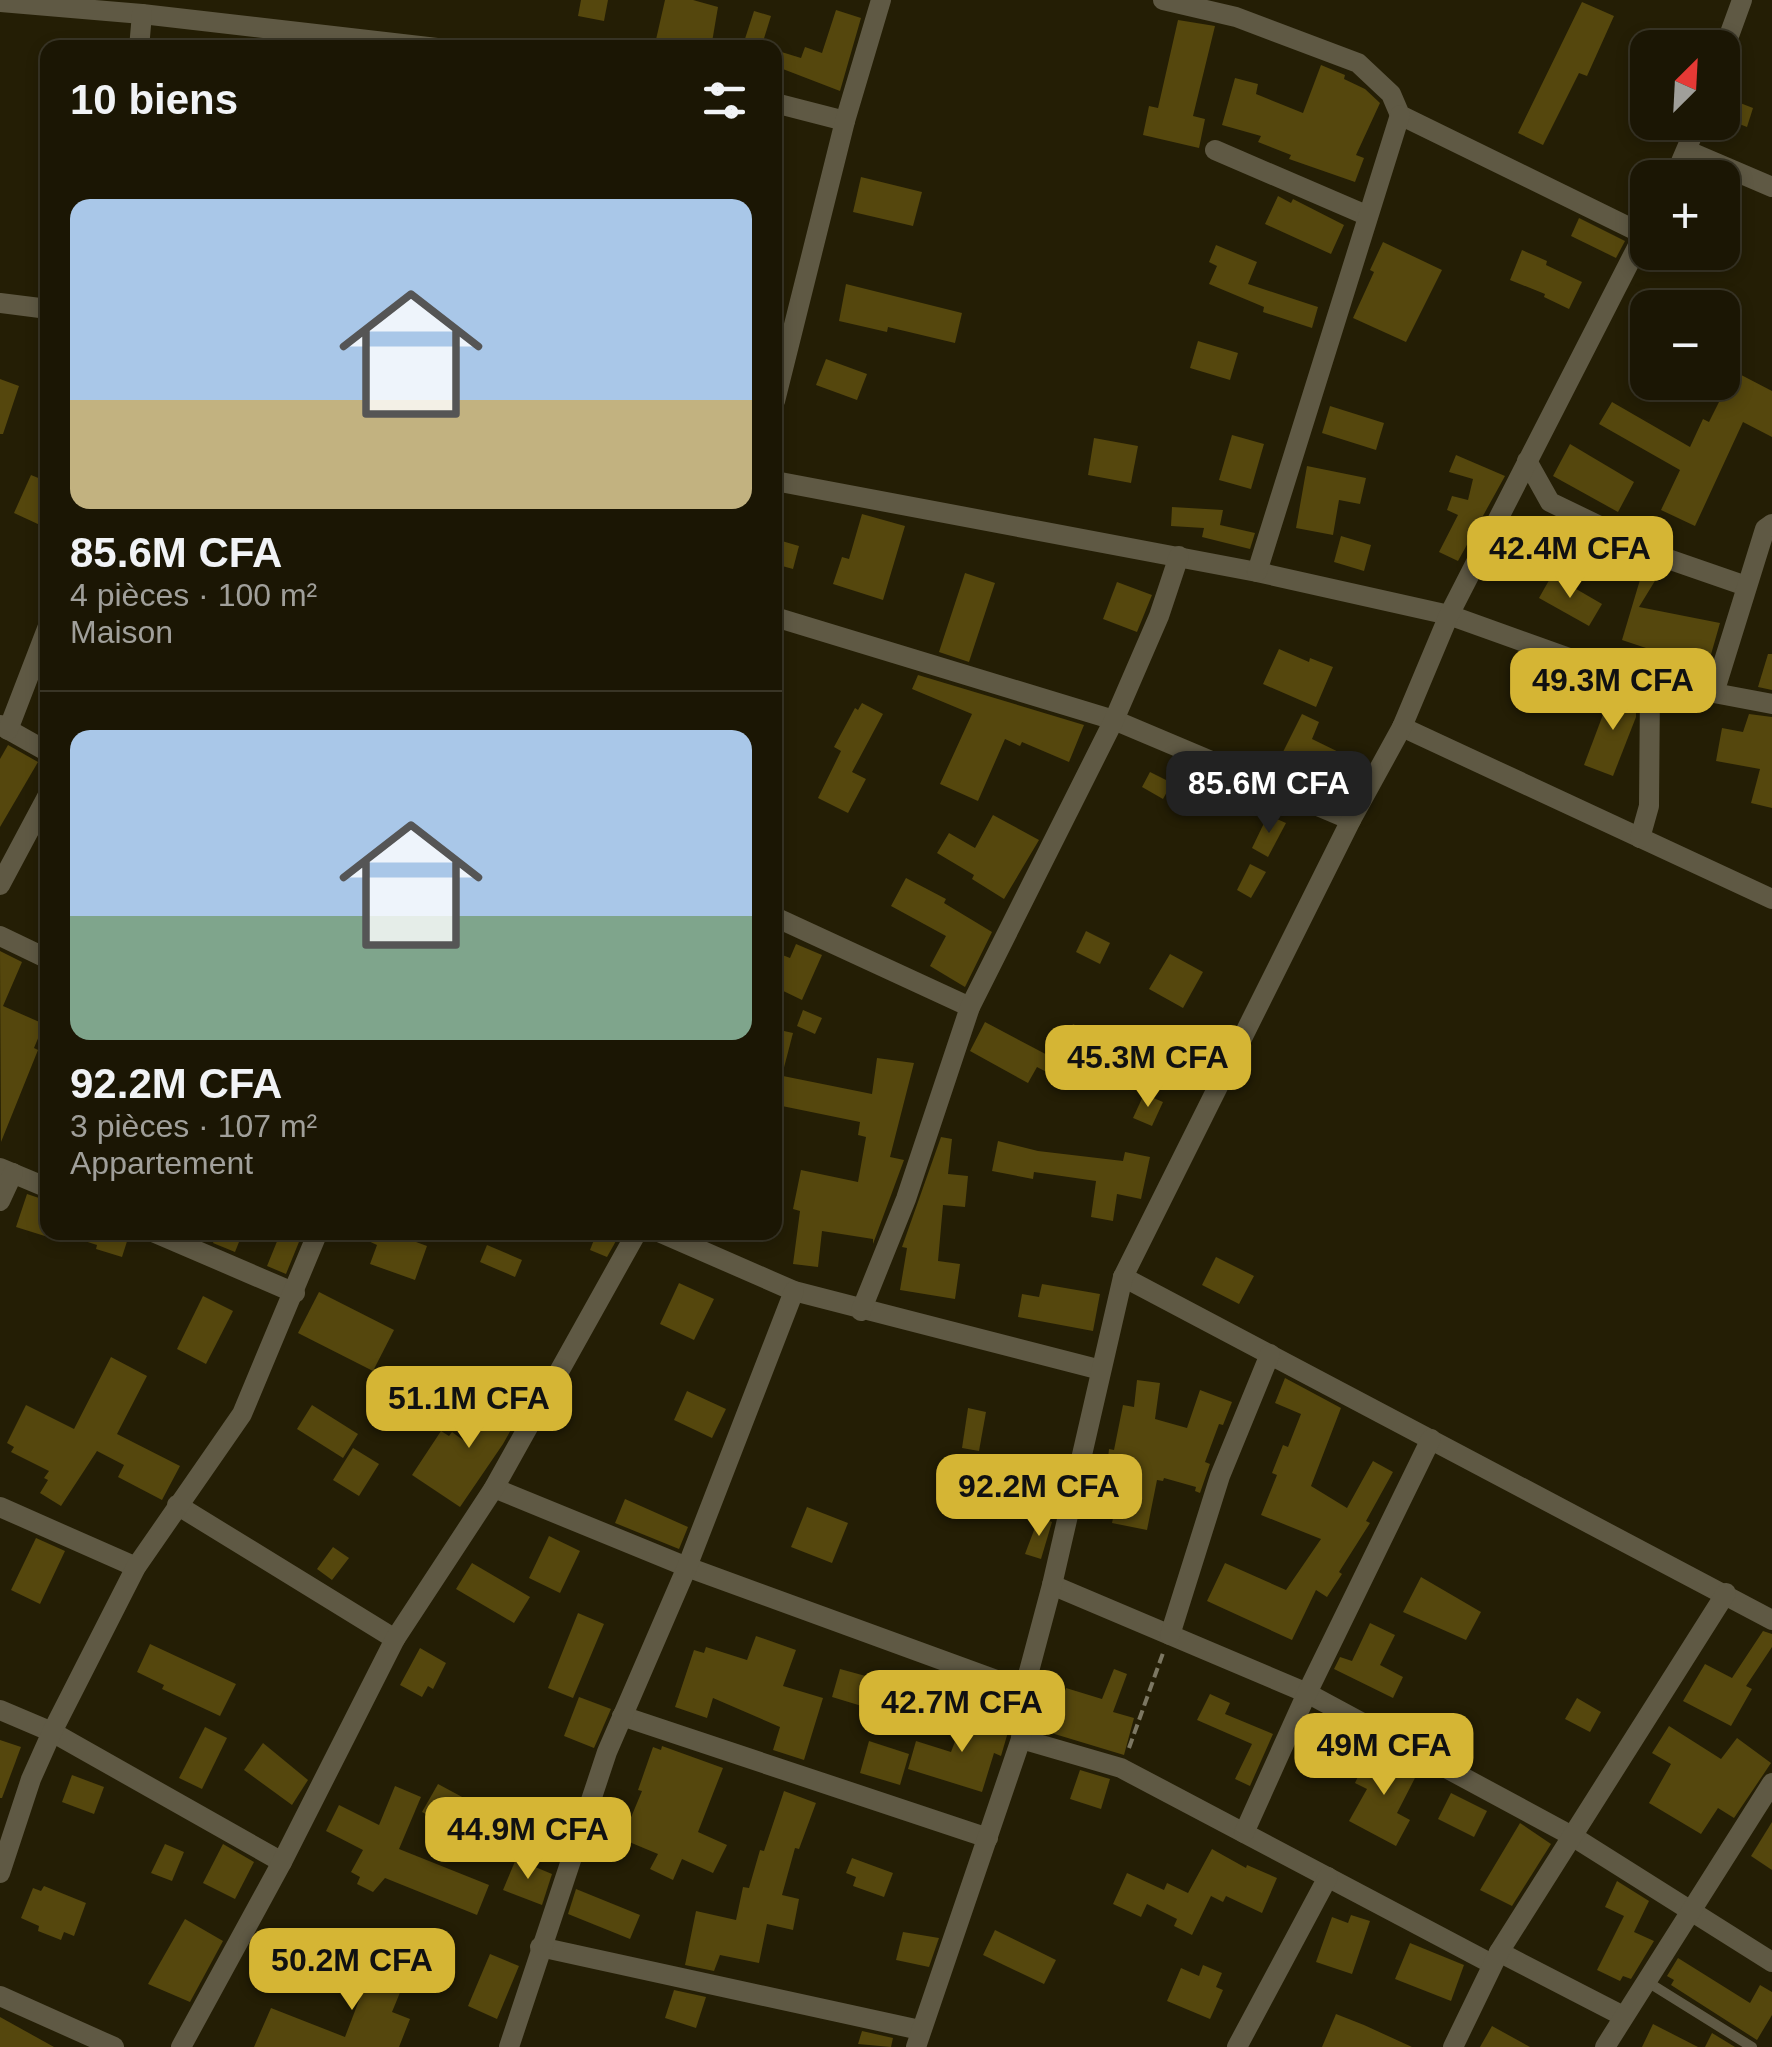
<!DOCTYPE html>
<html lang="fr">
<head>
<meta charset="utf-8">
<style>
	:root { --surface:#1b1604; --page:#241f0e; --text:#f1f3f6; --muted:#a09f9a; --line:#393526; --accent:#d5b534 }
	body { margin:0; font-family:Helvetica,sans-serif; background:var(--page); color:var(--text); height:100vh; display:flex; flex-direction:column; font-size:38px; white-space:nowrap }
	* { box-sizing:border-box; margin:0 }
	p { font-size:32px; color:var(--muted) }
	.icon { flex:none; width:55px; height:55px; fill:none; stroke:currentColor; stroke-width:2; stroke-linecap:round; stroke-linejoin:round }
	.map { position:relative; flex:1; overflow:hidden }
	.sheet { position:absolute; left:40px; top:40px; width:742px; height:1200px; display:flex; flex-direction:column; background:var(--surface); border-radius:20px; box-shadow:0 5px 15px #0003,0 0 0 2px var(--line) }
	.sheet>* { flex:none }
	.needle { width:65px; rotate:24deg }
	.buttons { position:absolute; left:1630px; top:30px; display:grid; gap:20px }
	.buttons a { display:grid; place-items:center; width:110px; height:110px; border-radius:20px; background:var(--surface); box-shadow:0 5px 15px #0003,0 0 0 2px var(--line); font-size:50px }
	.price { position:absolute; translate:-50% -85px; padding:0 22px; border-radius:20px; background:var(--accent); color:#111; font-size:32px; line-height:65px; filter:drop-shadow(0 2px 5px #0008) }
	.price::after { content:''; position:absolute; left:50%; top:60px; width:30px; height:22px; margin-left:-15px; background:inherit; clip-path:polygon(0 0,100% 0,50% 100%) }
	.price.selected { background:#222; color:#fff }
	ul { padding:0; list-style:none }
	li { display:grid; align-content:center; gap:20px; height:530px; padding:0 30px }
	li+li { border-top:2px solid var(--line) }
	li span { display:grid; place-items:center; height:310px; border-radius:20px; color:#555 }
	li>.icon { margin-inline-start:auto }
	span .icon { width:180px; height:180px; fill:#fffc; stroke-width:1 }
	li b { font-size:42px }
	h2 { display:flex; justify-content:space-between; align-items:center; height:120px; padding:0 30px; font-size:42px }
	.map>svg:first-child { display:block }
	.building { fill:#55470d }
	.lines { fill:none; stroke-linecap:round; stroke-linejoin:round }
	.path { stroke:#7c7762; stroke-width:4; stroke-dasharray:10 5; stroke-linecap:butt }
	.lane { stroke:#5f5944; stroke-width:10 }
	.street { stroke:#5f5944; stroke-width:20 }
</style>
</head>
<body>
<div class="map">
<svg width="1772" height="2047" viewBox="0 0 1772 2047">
	<rect width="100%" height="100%" fill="#241e05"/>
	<g class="building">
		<path d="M581,0H608L604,21L578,16Z"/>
		<path d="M665,0H693L718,7L711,48L655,44Z"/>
		<path d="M1582,2L1614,16L1587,76L1579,73L1543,145L1518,133Z"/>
		<path d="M836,10L861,18L840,91L775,66V50L801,58L805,47L822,53Z"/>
		<path d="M754,11L771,16L761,48H742Z"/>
		<path d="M1178,20L1215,26L1193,116L1205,119L1199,148L1143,135L1149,106L1158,108Z"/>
		<path d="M1321,65L1345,75L1344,79L1365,89L1380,103L1356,155L1364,158L1355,182L1289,159L1291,155L1258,142L1261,136L1222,125L1235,78L1258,84L1256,94L1303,113Z"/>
		<path d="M1730,99L1753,108L1747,127L1724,118Z"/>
		<path d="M861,177L922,192L913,226L853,212Z"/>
		<path d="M1278,196L1291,203L1293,199L1344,225L1331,254L1265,224Z"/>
		<path d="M1579,218L1625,241L1616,258L1571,236Z"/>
		<path d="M1383,242L1442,270L1406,342L1353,318L1374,272L1370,270Z"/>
		<path d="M1216,245L1257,262L1248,284L1318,307L1312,328L1263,312L1264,307L1209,284L1217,266L1209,262Z"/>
		<path d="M1522,250L1547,261L1546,265L1582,282L1569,309L1544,297L1545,294L1510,280Z"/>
		<path d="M846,284L962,313L955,343L888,327L887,332L839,321Z"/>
		<path d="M1198,341L1238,353L1230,380L1190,368Z"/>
		<path d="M826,359L867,374L857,400L816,385Z"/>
		<path d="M1722,365L1772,391V437L1743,422L1695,526L1661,510L1680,470L1599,424L1612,402L1690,447L1703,419L1709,422L1722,396Z"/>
		<path d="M0,379L19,386L3,434H0Z"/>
		<path d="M1330,406L1384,423L1376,450L1322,433Z"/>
		<path d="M1232,435L1264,444L1251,489L1219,480Z"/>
		<path d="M1094,438L1138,446L1131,483L1088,475Z"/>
		<path d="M1570,444L1634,482L1618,512L1553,476Z"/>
		<path d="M1456,455L1505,476L1458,561L1439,552L1458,515L1447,510L1452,496L1468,500L1473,479L1449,472Z"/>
		<path d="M1307,466L1366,478L1360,504L1339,500L1333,535L1296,528Z"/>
		<path d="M31,475L48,482V509L40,525L14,513Z"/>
		<path d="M1172,507L1223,510L1220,525L1255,533L1250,549L1202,537L1204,528L1171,526Z"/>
		<path d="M862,514L905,526L883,600L833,584L842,557L849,559Z"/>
		<path d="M1341,536L1371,545L1364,571L1334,562Z"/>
		<path d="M775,539L799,546L793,569L775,564Z"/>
		<path d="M1645,563L1661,571L1639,607L1720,623L1710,658L1646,648L1622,640Z"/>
		<path d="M965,573L995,583L969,662L939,652Z"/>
		<path d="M1552,575L1602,604L1589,626L1539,598Z"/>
		<path d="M1117,582L1152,595L1137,632L1103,619Z"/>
		<path d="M1279,649L1309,662L1310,658L1333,667L1316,707L1263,684Z"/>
		<path d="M1768,654H1772V690L1758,687Z"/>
		<path d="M918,675L1084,725L1069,762L1022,742L1020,746L1005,739L978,801L940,784L972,714L912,689Z"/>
		<path d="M1613,688L1636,697V717L1613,776L1584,765Z"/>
		<path d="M862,703L883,714L852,772L866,779L848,813L818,798L841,751L834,747L855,708L858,710Z"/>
		<path d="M1302,714L1319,722L1312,739L1355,760L1343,786L1281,756Z"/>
		<path d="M1749,714L1772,717V808L1751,803L1760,769L1716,761L1722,728L1743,732Z"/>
		<path d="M8,745L38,762L0,827V759Z"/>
		<path d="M1150,772L1172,783L1163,799L1142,787Z"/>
		<path d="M993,815L1039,840L1004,899L972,879L974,875L937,853L949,833L975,848Z"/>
		<path d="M1268,815L1286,823L1268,857L1252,848Z"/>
		<path d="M1250,864L1266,872L1251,898L1237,890Z"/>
		<path d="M906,878L946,899L944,903L992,932L965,987L930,966L946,936L891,906Z"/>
		<path d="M1086,931L1110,943L1100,964L1076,952Z"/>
		<path d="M796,944L822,955L802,1000L775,987V952L790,958Z"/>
		<path d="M0,951L22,962L3,1006L44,1024L34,1048L38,1050L1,1142Z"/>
		<path d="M1170,954L1203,972L1183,1008L1149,989Z"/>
		<path d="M803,1010L822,1018L815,1034L797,1026Z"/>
		<path d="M985,1022L1055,1059L1073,1024L1097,1036L1073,1086L1037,1067L1028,1083L970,1051Z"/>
		<path d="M775,1029L793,1033L781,1079L775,1078Z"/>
		<path d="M877,1058L914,1063L890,1157L904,1160L873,1244V1239L822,1231L818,1267L793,1264L800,1211L793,1209L801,1170L858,1182L866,1137L858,1135L860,1122L777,1105L783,1076L872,1094Z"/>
		<path d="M1144,1094L1163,1102L1152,1126L1133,1118Z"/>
		<path d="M941,1137L952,1139L948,1174L968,1176L965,1207L943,1205L938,1261L960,1264L955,1299L900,1290L907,1248L902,1247Z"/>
		<path d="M998,1141L1038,1151L1123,1161L1125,1152L1150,1157L1141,1199L1117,1194L1113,1221L1091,1217L1096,1181L1034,1172L1033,1179L992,1171Z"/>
		<path d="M27,1194L48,1201V1237L16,1227Z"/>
		<path d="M69,1232H130L122,1257L96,1249L97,1245L69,1236Z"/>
		<path d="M217,1232H243L235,1252L213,1243Z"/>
		<path d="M285,1232H303L286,1274L267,1266L278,1239L282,1241Z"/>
		<path d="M349,1232H389L427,1246L415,1280L370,1264L377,1245Z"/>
		<path d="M597,1232H621L607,1257L590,1250Z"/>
		<path d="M487,1245L522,1260L515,1277L480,1262Z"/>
		<path d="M1216,1257L1254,1276L1239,1304L1202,1285Z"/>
		<path d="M679,1283L714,1299L694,1340L660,1324Z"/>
		<path d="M1042,1284L1100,1294L1093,1331L1018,1317L1022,1294L1039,1297Z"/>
		<path d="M319,1292L394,1330L373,1371L298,1333Z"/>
		<path d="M203,1296L233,1311L206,1364L177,1349Z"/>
		<path d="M111,1357L147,1376L117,1434L180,1466L162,1500L118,1477L124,1465L97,1451L61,1506L40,1493L48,1480L44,1478L49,1471L11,1452L14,1447L7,1443L26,1405L74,1429Z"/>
		<path d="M1285,1378L1341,1408L1311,1486L1347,1508L1373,1461L1393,1472L1366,1521L1370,1523L1339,1572L1342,1574L1327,1597L1316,1590L1292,1640L1207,1601L1225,1563L1286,1590L1321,1539L1261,1515L1277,1475L1272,1473L1283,1445L1288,1447L1301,1414L1275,1403Z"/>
		<path d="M1137,1380L1160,1383L1155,1419L1187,1428L1200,1390L1232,1402L1223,1425L1219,1424L1205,1462L1210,1464L1200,1493L1195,1491L1196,1487L1164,1478L1163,1481L1157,1480L1147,1530L1112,1523L1121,1477L1106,1475L1109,1449L1114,1450L1123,1405L1134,1407Z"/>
		<path d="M504,1387L527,1401L503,1444L460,1507L412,1475L441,1431L449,1436L452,1432L463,1440L471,1425L477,1429Z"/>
		<path d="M687,1391L726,1409L712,1438L674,1420Z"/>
		<path d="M312,1405L358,1434L343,1458L297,1429Z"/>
		<path d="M968,1408L986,1412L979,1451L962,1448Z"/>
		<path d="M353,1448L379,1464L359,1496L333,1480Z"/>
		<path d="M1001,1461L1058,1477L1047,1514L991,1499Z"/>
		<path d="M625,1499L688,1527L679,1549L615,1523Z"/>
		<path d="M807,1507L848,1523L832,1563L791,1547Z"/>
		<path d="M1039,1517L1052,1522L1041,1559L1025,1554Z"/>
		<path d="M549,1536L580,1551L560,1593L529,1578Z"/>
		<path d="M36,1538L65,1551L40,1604L11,1590Z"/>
		<path d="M333,1547L349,1558L332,1580L317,1569Z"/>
		<path d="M472,1563L530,1597L514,1623L456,1589Z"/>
		<path d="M1421,1577L1481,1612L1466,1640L1403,1612Z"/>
		<path d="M578,1613L604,1624L573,1698L548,1688Z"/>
		<path d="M1370,1623L1395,1635L1380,1665L1403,1677L1393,1698L1334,1669L1340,1657L1352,1661Z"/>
		<path d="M1763,1631L1772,1634V1647L1746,1686L1752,1689L1731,1726L1683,1701L1705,1664L1732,1678Z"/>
		<path d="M756,1636L796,1650L783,1686L823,1698L804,1760L773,1750L780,1727L713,1698L707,1718L675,1707L694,1650L704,1653L706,1647L747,1660Z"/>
		<path d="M150,1644L236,1684L220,1716L162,1689L164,1685L137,1672Z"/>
		<path d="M420,1648L446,1663L433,1689L428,1686L422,1697L400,1685Z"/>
		<path d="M840,1669L873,1678L865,1707L832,1697Z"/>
		<path d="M1114,1669L1127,1674L1113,1712L1134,1718L1124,1755L1038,1729L1045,1706L1059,1711L1066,1688L1102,1699Z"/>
		<path d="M1210,1694L1230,1703L1225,1714L1273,1734L1250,1786L1235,1779L1252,1744L1197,1720Z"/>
		<path d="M579,1697L611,1709L594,1748L564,1736Z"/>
		<path d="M1577,1698L1601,1712L1590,1732L1565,1719Z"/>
		<path d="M965,1715L1008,1732L1001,1756L994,1753L982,1792L908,1769L916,1741L951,1752Z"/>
		<path d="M1669,1726L1721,1759L1737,1738L1771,1763L1734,1818L1718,1808L1701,1834L1649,1803L1671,1764L1652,1753Z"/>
		<path d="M205,1727L227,1738L202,1789L179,1778Z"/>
		<path d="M0,1740L21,1747L2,1798H0Z"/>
		<path d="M869,1741L909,1754L900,1785L860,1773Z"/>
		<path d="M263,1743L308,1780L292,1805L244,1770Z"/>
		<path d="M662,1746L723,1768L698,1832L727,1845L713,1873L682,1859L673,1880L650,1869L658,1854L622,1839L642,1791L638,1790L653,1747L661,1750Z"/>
		<path d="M1379,1750L1413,1767L1410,1773L1416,1776L1397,1813L1410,1820L1396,1846L1349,1821L1367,1789L1355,1783L1362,1768L1368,1771Z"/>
		<path d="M1080,1770L1110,1779L1101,1809L1070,1799Z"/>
		<path d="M72,1775L104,1787L94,1814L62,1802Z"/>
		<path d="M438,1784L514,1825L499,1853L422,1812Z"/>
		<path d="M395,1786L421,1797L399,1849L489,1885L477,1915L385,1878L373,1892L357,1884L360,1877L351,1872L363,1850L326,1831L339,1805L379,1825Z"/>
		<path d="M784,1791L816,1803L799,1849L795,1848L782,1895L799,1899L793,1930L767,1924L759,1963L720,1955L714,1971L685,1965L696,1911L736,1920L743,1887L749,1888L760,1850L764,1851Z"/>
		<path d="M1451,1793L1487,1811L1474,1837L1438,1819Z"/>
		<path d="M1772,1822V1870L1751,1856Z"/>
		<path d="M1520,1823L1551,1844L1512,1906L1480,1890Z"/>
		<path d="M165,1844L184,1852L172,1881L151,1873Z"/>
		<path d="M223,1844L254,1862L235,1899L203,1883Z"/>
		<path d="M1212,1849L1246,1868L1247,1865L1277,1878L1262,1913L1226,1896L1223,1902L1211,1896L1192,1935L1174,1926L1177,1919L1147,1904L1141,1917L1113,1904L1127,1873L1164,1890L1167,1883L1188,1893Z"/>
		<path d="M852,1858L893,1873L884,1897L853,1886L856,1877L846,1873Z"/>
		<path d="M516,1859L552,1874L542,1905L503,1890Z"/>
		<path d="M1617,1881L1649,1901L1634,1932L1654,1941L1631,1979L1623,1976L1620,1981L1597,1970L1624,1916L1605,1907Z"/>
		<path d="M44,1886L86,1903L74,1936L64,1932L61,1940L38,1931L39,1926L21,1918L33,1888L41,1891Z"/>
		<path d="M576,1889L640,1915L630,1939L568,1914Z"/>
		<path d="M1351,1915L1370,1921L1352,1974L1316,1962L1332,1917L1348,1923Z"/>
		<path d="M185,1919L223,1941L190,2002L148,1984Z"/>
		<path d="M995,1930L1056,1960L1044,1984L983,1955Z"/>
		<path d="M903,1932L939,1938L929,1967L896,1960Z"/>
		<path d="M1410,1943L1464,1965L1451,2001L1395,1979Z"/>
		<path d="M377,1946L413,1961L392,2012L410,2019L399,2047H254L271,2008L345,2037L363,1990L359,1989Z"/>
		<path d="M490,1954L519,1966L497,2019L468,2006Z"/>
		<path d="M1678,1958L1750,2003L1760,1985L1772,1992V2015L1757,2040L1671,1985L1674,1980L1667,1976Z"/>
		<path d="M1203,1965L1222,1973L1216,1987L1223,1990L1210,2019L1167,2001L1181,1968L1199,1976Z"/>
		<path d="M674,1990L706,1997L696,2028L665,2018Z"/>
		<path d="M1336,2014L1364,2025L1412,2047H1322Z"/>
		<path d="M0,2017L54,2047H0Z"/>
		<path d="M1653,2024L1698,2047H1642Z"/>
		<path d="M1492,2026L1530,2047H1480Z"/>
		<path d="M862,2031L893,2038L891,2047L858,2044Z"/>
		<path d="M1712,2033L1735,2047H1705Z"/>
	</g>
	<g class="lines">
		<path class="path" d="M1129,1748L1163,1653"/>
		<path class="lane" d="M1646,1981L1752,2047"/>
		<g class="street">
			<path d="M1163,0L1236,17L1358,63L1391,94L1400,115L1643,234"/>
			<path d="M0,2L142,14L437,48"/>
			<path d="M139,48L142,14"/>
			<path d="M1722,55L1742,0"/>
			<path d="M775,103L845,121"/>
			<path d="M1215,150L1366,215"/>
			<path d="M1688,151L1772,187"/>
			<path d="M1674,178L1698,122"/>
			<path d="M0,303L48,309"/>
			<path d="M775,401L845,121L881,0"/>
			<path d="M1527,461L1550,502L1668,559L1746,586"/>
			<path d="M775,481L1257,572L1449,615L1650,687L1714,693L1772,704"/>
			<path d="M1257,572L1400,115"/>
			<path d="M775,617L1114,720L1351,820"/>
			<path d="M1714,693L1765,529L1772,524"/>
			<path d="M0,725L48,752"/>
			<path d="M1402,727L1772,899"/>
			<path d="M8,730L48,626"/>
			<path d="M1640,838L1649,806L1650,687"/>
			<path d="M0,885L48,795"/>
			<path d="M775,917L970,1007"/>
			<path d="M0,936L48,959"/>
			<path d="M0,1168L48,1188"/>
			<path d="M0,1201L13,1173"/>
			<path d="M153,1232L295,1293"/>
			<path d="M659,1232L794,1291L1101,1370"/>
			<path d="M1123,1277L1772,1620"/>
			<path d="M861,1311L906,1199L970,1007L1114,720L1159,616L1179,556"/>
			<path d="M494,1488L687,1567L1024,1690"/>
			<path d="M177,1505L395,1639"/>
			<path d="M0,1507L136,1567"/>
			<path d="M1052,1585L1307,1693L1572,1836L1772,1962"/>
			<path d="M1170,1635L1220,1476L1270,1354"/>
			<path d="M0,1710L52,1732L282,1862"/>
			<path d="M622,1716L988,1838"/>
			<path d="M1021,1739L1121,1768L1492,1964"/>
			<path d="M1244,1833L1307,1693L1431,1439"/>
			<path d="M0,1873L31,1779L52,1732L136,1567L242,1414L318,1232"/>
			<path d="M540,1947L920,2030"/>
			<path d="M1499,1952L1623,2016"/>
			<path d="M0,1996L114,2047"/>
			<path d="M181,2047L282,1862L395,1639L494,1488L637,1232"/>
			<path d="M509,2047L607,1752L687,1567L794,1291"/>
			<path d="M916,2047L1021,1739L1024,1690L1052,1585L1123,1277L1351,820L1402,727L1449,615L1648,226"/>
			<path d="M1237,2047L1328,1877"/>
			<path d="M1453,2047L1499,1952L1726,1593"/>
			<path d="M1605,2047L1772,1783"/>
		</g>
	</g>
</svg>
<div class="buttons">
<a><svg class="needle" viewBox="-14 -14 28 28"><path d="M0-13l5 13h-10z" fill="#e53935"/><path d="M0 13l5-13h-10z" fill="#a09f9a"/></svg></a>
<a>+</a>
<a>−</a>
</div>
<b class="price" style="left:1570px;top:601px">42.4M CFA</b>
<b class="price" style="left:1613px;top:733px">49.3M CFA</b>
<b class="price selected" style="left:1269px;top:836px">85.6M CFA</b>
<b class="price" style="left:1148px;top:1110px">45.3M CFA</b>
<b class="price" style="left:469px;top:1451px">51.1M CFA</b>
<b class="price" style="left:1039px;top:1539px">92.2M CFA</b>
<b class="price" style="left:962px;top:1755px">42.7M CFA</b>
<b class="price" style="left:1384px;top:1798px">49M CFA</b>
<b class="price" style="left:528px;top:1882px">44.9M CFA</b>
<b class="price" style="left:352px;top:2013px">50.2M CFA</b>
<section class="sheet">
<h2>10 biens<svg class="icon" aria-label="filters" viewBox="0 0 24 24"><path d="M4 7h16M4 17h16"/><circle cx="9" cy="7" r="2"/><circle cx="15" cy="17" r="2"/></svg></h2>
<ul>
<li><span style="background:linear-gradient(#a9c7e8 65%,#c2b280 0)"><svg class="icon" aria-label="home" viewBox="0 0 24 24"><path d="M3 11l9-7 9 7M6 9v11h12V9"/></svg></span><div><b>85.6M CFA</b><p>4 pièces · 100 m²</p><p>Maison</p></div></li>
<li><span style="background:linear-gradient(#a9c7e8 60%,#7fa58c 0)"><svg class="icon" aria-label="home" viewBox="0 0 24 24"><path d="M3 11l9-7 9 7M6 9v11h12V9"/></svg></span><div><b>92.2M CFA</b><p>3 pièces · 107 m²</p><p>Appartement</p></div></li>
</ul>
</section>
</div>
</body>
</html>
